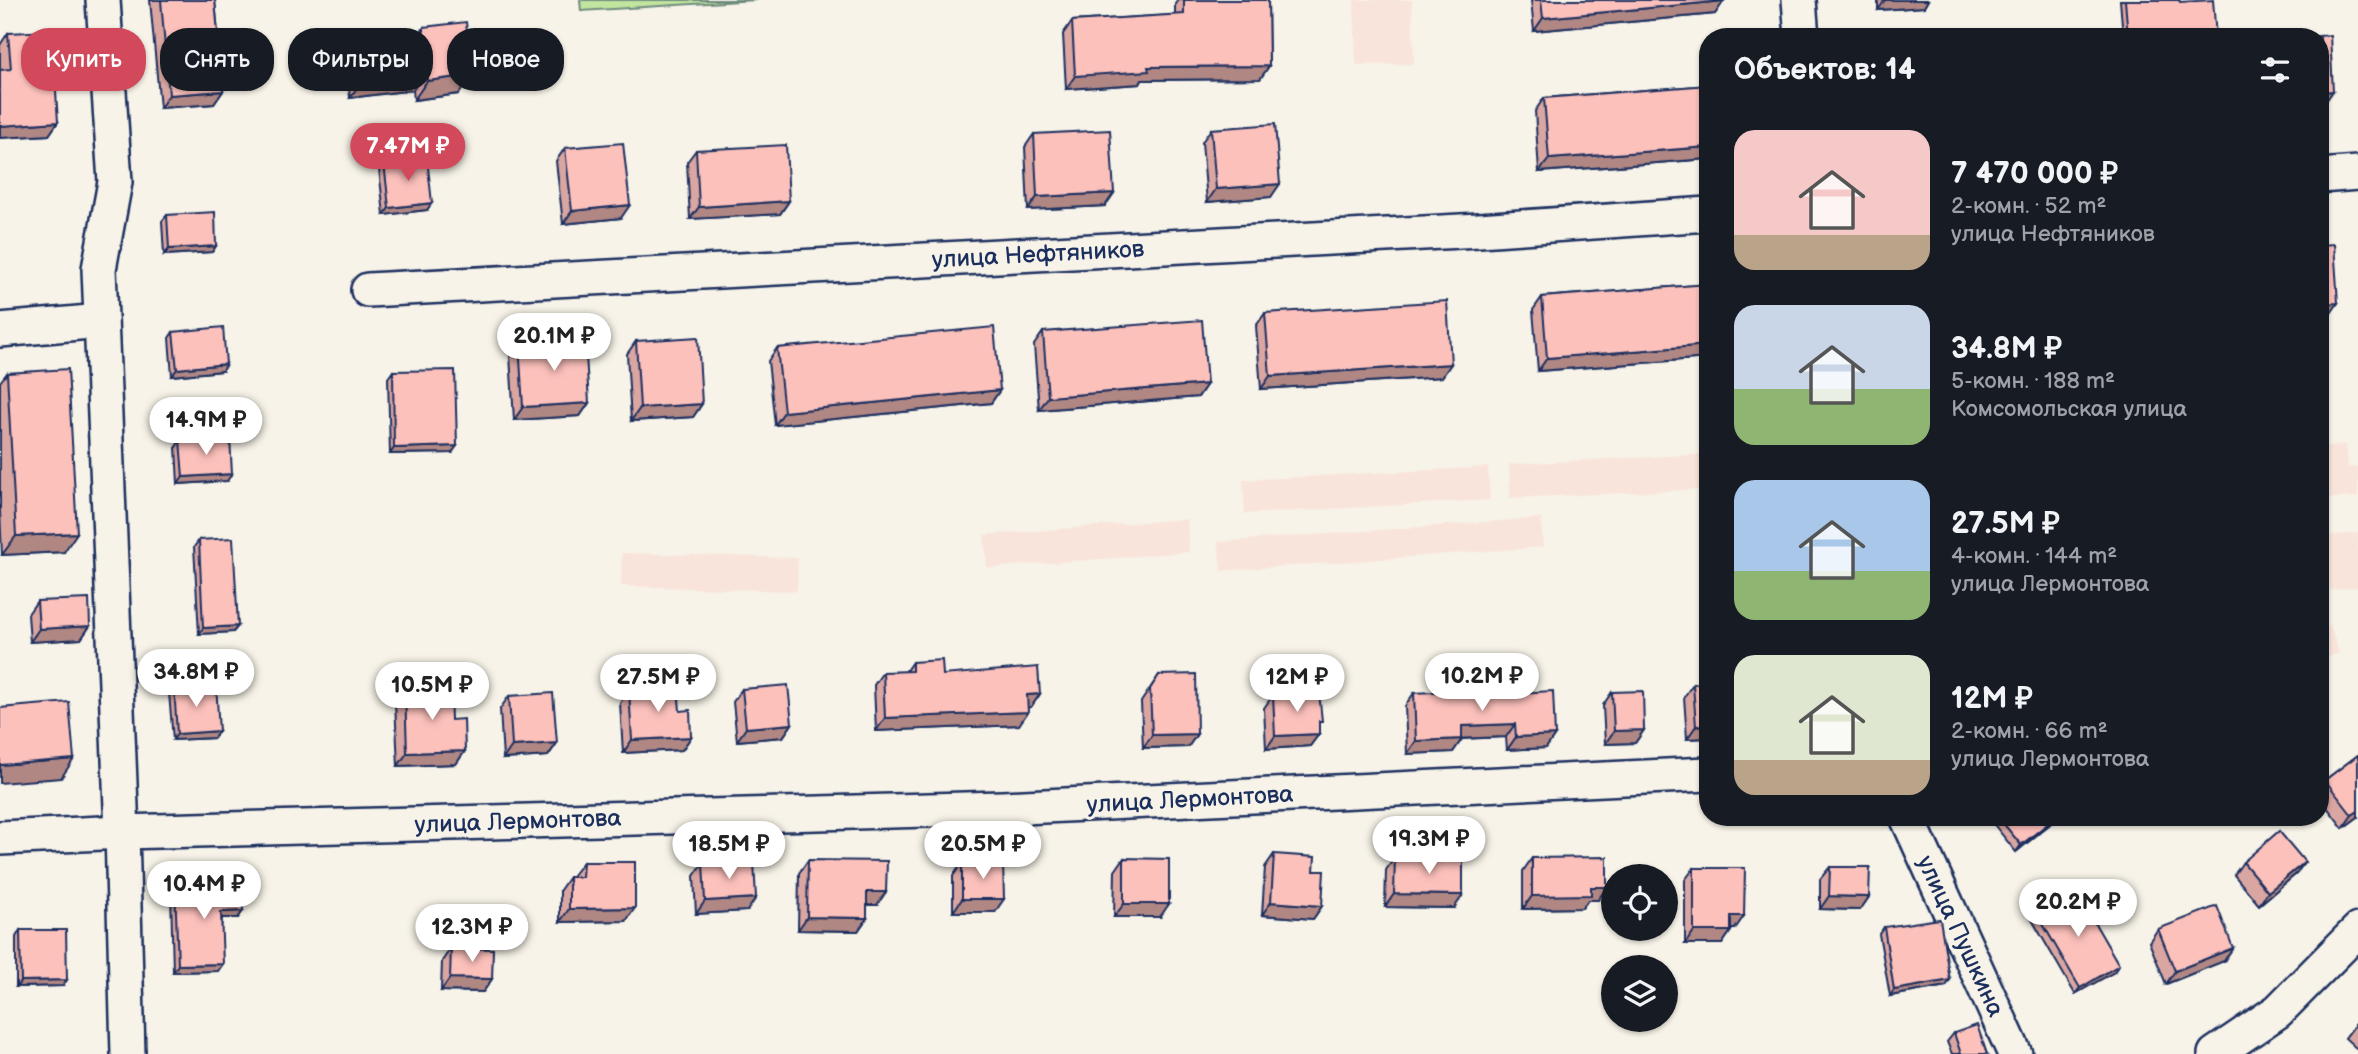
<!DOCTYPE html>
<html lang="ru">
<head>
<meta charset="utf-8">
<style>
	:root { --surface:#171b24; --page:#242831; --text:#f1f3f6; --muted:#9ea1a6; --accent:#d1495b }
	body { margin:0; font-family:"Balsamiq Sans",sans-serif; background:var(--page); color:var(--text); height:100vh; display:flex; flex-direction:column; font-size:26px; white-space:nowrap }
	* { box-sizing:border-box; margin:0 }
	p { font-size:23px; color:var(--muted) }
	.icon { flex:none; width:38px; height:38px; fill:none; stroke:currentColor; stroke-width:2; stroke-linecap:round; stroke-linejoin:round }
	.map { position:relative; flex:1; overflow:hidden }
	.details { position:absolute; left:1699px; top:28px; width:630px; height:798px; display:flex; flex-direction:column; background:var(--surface); border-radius:28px; box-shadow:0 2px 5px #0004 }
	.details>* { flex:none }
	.guide { position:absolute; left:21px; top:28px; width:665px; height:63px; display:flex; gap:14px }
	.tools { position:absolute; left:1601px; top:864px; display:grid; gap:14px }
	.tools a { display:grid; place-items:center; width:77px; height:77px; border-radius:50%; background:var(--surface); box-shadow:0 2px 5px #0004; font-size:35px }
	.price { position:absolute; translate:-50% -60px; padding:0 16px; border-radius:24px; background:#fff; color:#222; font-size:23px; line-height:46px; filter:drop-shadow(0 2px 4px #0008) }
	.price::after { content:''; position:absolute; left:50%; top:42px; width:21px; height:16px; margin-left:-10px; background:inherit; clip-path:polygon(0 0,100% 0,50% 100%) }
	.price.selected { background:var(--accent); color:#fff }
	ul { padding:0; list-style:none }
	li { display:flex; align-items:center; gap:21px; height:175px; padding:0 35px }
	li span { display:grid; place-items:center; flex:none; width:196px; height:140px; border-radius:21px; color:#555 }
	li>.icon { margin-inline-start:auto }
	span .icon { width:84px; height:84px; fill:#fffc; stroke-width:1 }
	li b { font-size:30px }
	h2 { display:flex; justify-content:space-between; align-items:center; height:84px; padding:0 35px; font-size:30px }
	.pill { padding:0 24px; border-radius:28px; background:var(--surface); box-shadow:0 2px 5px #0004; font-size:24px; line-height:63px }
	.pill.selected { background:var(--accent); color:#fff }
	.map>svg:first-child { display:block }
	.built { fill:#f9e4db }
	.green { fill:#c1e59f; stroke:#6e8a7e; stroke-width:2 }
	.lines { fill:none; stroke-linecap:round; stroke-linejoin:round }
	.minor-casing { stroke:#1b2f5e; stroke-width:38 }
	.minor { stroke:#f7f3e8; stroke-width:33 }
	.wall { fill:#daa6a2; stroke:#1b2f5e; stroke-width:2 }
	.shaded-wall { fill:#b18784; stroke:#1b2f5e; stroke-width:2 }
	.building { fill:#fdc1bc; stroke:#1b2f5e; stroke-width:2 }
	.labels { text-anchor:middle; stroke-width:6; stroke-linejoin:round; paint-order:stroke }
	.street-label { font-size:24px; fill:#1b2f5e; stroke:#f7f3e8 }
</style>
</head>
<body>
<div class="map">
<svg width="2358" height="1054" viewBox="0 0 2358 1054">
	<rect width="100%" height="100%" fill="#f7f3e8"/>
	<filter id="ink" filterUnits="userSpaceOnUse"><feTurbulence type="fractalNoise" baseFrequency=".0143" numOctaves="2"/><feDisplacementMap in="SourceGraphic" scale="14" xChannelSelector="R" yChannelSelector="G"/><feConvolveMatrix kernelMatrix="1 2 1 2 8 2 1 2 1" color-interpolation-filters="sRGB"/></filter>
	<g filter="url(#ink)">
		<g class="built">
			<path d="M1354,0H1412L1414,64L1356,65Z"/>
			<path d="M2346,445L2348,467H2358V497L2321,499V446Z"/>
			<path d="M1708,454V489L1510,498L1509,464Z"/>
			<path d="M1488,467L1490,500L1245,514L1243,480Z"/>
			<path d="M1541,518L1543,547L1221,571L1218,542Z"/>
			<path d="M1187,519L1189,552L987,568L984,535Z"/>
			<path d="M2358,533V587L2321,591V536Z"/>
			<path d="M622,553L798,558L797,591L621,586Z"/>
			<path d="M2330,625L2339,653L2321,660V628Z"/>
		</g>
		<path class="green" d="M580,0H756L581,11Z"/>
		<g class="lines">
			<g class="minor-casing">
				<g id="minor">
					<path d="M103,0L115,182L99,269L122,832L128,1054"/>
					<path d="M1799,0L1802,37"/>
					<path d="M2320,176L2358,173"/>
					<path d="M368,290L1479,230L1708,214"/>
					<path d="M0,330L101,321"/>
					<path d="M1907,817L2015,1054"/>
					<path d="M0,838L122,832L1002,808L1708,774"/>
					<path d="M2215,1054L2278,1011L2358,930"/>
				</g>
			</g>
			<use href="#minor" class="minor"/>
		</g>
		<g class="wall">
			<path d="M150,0H215L223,91L214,104L160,108Z"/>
			<path d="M1178,0H1268L1269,66L1260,79L1142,80L1140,84L1066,89L1063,34L1072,21L1175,15V4Z"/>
			<path d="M1531,0H1724L1715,14L1534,31Z"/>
			<path d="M1878,0H1928L1924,7L1878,10Z"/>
			<path d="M2120,0H2179L2180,2L2216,37H2123Z"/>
			<path d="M424,27L459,94L414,100L413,90L350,98L346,58L359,39L421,32Z"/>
			<path d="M8,33L58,122L49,135L0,138V45Z"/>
			<path d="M1708,85V159L1539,172L1535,111L1544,98Z"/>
			<path d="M1211,129L1271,197L1207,202L1202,142Z"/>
			<path d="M1034,134L1114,193L1105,206L1028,210L1025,147Z"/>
			<path d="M565,148L621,218L563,224L556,161Z"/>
			<path d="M696,150L789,201L780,214L690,219L687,162Z"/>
			<path d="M384,162L427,210L384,215L379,169Z"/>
			<path d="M167,215L216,246L212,252L164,255L162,221Z"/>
			<path d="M1708,284V358L1538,371L1533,310L1542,297Z"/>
			<path d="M1265,313L1442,377L1261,389L1256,326Z"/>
			<path d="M173,332L222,371L172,376L169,338Z"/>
			<path d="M1043,332L1207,384L1198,397L1039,410L1034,345Z"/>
			<path d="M636,341L702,404L693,417L631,421L627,354Z"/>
			<path d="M519,343L589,403L580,416L514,420L510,356Z"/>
			<path d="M777,348L1000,390L991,403L775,425L768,361Z"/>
			<path d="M393,371L452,453L390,454L388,378Z"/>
			<path d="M7,373L64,552L2,555L0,511V382Z"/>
			<path d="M180,440L227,481L178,484L176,447Z"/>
			<path d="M199,540L238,626L233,632L199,634L194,547Z"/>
			<path d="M37,601L90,626L81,639L30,642L28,614Z"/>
			<path d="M912,662L943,675L1040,694L1031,707H1028L1019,725L876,731L874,685L883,672H905Z"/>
			<path d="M1159,675L1197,734L1188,747L1143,748L1141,702Z"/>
			<path d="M1708,683V738L1687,739L1684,697L1693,684Z"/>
			<path d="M174,686L214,738L173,740L169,693Z"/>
			<path d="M742,689L792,724L783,737L737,741L733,702Z"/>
			<path d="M405,690L465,751L456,764L398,766L395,703Z"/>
			<path d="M629,690L680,711L691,737L682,750L623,753L620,703Z"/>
			<path d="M1612,692L1644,730L1635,743L1605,744L1603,705Z"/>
			<path d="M1414,693L1476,695L1555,735L1546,748L1507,750L1506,737L1462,739L1453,752L1407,754L1405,706Z"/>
			<path d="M1273,695L1319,725V734L1310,746L1266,749L1264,708Z"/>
			<path d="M509,696L557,743L548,756L503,759L500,709Z"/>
			<path d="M2358,755V817L2343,828L2320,798V787L2325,780Z"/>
			<path d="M1988,817H2055L2050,824L2016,852Z"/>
			<path d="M1274,854L1314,871L1322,906L1313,919L1262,915L1265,867Z"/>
			<path d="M1395,857L1454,908L1385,907L1386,870Z"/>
			<path d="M1124,858L1160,917H1114L1115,871Z"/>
			<path d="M1532,858L1607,887L1598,900H1588L1582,908L1523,909V871Z"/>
			<path d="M808,860L877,905H867V918L858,931L798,930L799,873Z"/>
			<path d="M583,862L626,921L560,922V890L569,877H573V875Z"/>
			<path d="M2243,862L2296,874L2259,905L2234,875Z"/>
			<path d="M703,863L747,911L696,914L694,876Z"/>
			<path d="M962,863L995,912H953V876Z"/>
			<path d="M1830,867L1869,897L1860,910L1820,909V879Z"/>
			<path d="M1694,868L1735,929H1731V931L1722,944H1685V880Z"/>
			<path d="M175,886L243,911L238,918H222L218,971L173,972L171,893Z"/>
			<path d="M2036,912L2114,972L2075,994L2031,918Z"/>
			<path d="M1884,927L1946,986L1890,996L1879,934Z"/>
			<path d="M2158,929L2224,961L2166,984L2149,942Z"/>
			<path d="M20,930L63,986L16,987V937Z"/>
			<path d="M451,948L492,979L483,992L441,991L442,961Z"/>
			<path d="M2358,1021V1050L2345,1038Z"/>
			<path d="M1954,1033L1987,1054H1952L1947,1042Z"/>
		</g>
		<g class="shaded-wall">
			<path d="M1885,0H1928L1924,7L1878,10Z"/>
			<path d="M1724,1L1715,14L1534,31L1543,18Z"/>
			<path d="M1269,66L1260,79L1142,80L1140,84L1066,89L1075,76L1148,67Z"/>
			<path d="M426,71L413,90L350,98L363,79Z"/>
			<path d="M472,75L459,94L414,100L427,81Z"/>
			<path d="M223,91L214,104L160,108L169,95Z"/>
			<path d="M2333,91L2324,104H2320V92Z"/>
			<path d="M58,122L49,135L0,138V126Z"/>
			<path d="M1708,147V159L1539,172L1549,159Z"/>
			<path d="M1280,184L1271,197L1207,202L1216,189Z"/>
			<path d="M1114,193L1105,206L1028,210L1037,197Z"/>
			<path d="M789,201L780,214L690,219L699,207Z"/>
			<path d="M432,203L427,210L384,215L389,208Z"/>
			<path d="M630,205L621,218L563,224L572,211Z"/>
			<path d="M216,246L212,252L164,255L169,249Z"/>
			<path d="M2338,303L2329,316H2320V304Z"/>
			<path d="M1708,345V358L1538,371L1547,358Z"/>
			<path d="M226,364L222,371L172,376L177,369Z"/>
			<path d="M1451,364L1442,377L1261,389L1270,376Z"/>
			<path d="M1207,384L1198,397L1039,410L1048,397Z"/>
			<path d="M1000,390L991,403L775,425L784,412Z"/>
			<path d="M589,403L580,416L514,420L523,407Z"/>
			<path d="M702,404L693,417L631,421L640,408Z"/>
			<path d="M457,446L452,453L390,454L394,448Z"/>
			<path d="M232,474L227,481L178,484L183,477Z"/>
			<path d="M77,533L64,552L2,555L16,536Z"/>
			<path d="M90,626L81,639L30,642L39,629Z"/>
			<path d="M238,626L233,632L199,634L203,628Z"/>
			<path d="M1040,694L1031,707L1018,708L1027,695Z"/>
			<path d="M1028,712L1019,725L876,731L885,718Z"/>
			<path d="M792,724L783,737L737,741L746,728Z"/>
			<path d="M1515,724L1506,737L1453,739L1462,726Z"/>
			<path d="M1708,725V738L1687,739L1696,726Z"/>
			<path d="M1644,730L1635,743L1605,744L1614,731Z"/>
			<path d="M219,731L214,738L173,740L177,734Z"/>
			<path d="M1197,734L1188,747L1143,748L1152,735Z"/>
			<path d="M1319,734L1310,746L1266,749L1275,736Z"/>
			<path d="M1555,735L1546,748L1507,750L1516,737Z"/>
			<path d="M691,737L682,750L623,753L632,740Z"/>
			<path d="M1462,739L1453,752L1407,754L1416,741Z"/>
			<path d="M557,743L548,756L503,759L512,746Z"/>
			<path d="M465,751L456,764L398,766L407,753Z"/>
			<path d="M74,759L61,778L0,783V765Z"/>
			<path d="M2358,811V817L2343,828L2352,815Z"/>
			<path d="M2055,818L2050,824L2016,852L2021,845Z"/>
			<path d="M2305,862L2296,874L2259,905L2268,892Z"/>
			<path d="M1591,887H1607L1598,900H1588L1582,908L1523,909L1532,896Z"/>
			<path d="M867,892H886L877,905H858Z"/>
			<path d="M1394,894L1463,895L1454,908L1385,907Z"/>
			<path d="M1829,896L1869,897L1860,910L1820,909Z"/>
			<path d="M756,898L747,911L696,914L705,901Z"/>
			<path d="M962,899H1004L995,912H953Z"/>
			<path d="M1271,902L1322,906L1313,919L1262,915Z"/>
			<path d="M1124,904H1169L1160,917H1114Z"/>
			<path d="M635,908L626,921L560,922L569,909Z"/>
			<path d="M243,911L238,918H217L221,912Z"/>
			<path d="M1731,916H1744L1735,929H1722Z"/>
			<path d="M807,917L867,918L858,931L798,930Z"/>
			<path d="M1694,931H1731L1722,944H1685Z"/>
			<path d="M2233,948L2224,961L2166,984L2175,971Z"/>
			<path d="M223,964L218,971L173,972L178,965Z"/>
			<path d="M2119,965L2114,972L2075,994L2080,988Z"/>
			<path d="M450,978L492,979L483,992L441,991Z"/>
			<path d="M67,980L63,986L16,987L21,981Z"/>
			<path d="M1950,980L1946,986L1890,996L1894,990Z"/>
		</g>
		<g class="building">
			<path d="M161,0H215L223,91L169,95Z"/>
			<path d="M1184,0H1268L1269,66L1148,67L1149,71L1075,76L1072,21L1184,14Z"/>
			<path d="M1541,0H1724V1L1543,18Z"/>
			<path d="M2125,0H2179L2180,2L2213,0L2216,37H2128Z"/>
			<path d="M466,22L472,75L427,81L426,71L363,79L359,39L424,31V27Z"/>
			<path d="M52,31L58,122L0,126V70L11,69L8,33Z"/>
			<path d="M2330,35L2333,91L2320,92V37H2307Z"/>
			<path d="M1708,85V147L1549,159L1544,98Z"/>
			<path d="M1275,124L1280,184L1216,189L1211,129Z"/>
			<path d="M1110,130L1114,193L1037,197L1034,134Z"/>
			<path d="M623,143L630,205L572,211L565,148Z"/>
			<path d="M786,145L789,201L699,207L696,150Z"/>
			<path d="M427,158L432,203L389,208L384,162Z"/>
			<path d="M215,212L216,246L169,249L167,215Z"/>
			<path d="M2334,244L2338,303L2320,304V245Z"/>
			<path d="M1708,284V345L1547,358L1542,297Z"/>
			<path d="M1447,301L1451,364L1270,376L1265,313Z"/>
			<path d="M1202,320L1207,384L1048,397L1043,332Z"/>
			<path d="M223,327L226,364L177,369L173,332Z"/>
			<path d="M994,327L1000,390L784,412L777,348Z"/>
			<path d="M698,337L702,404L640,408L636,341Z"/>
			<path d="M585,339L589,403L523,407L519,343Z"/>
			<path d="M68,369L77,533L16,536L7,373Z"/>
			<path d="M455,370L457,446L394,448L393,371Z"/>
			<path d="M230,437L232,474L183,477L180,440Z"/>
			<path d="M233,538L238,626L203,628L199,540Z"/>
			<path d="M89,599L90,626L39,629L37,601Z"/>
			<path d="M942,660L943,675L1038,667L1040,694L1027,695L1028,712L885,718L883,672L912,671V662Z"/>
			<path d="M1196,674L1197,734L1152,735L1150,689L1159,675Z"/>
			<path d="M1708,683V725L1696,726L1693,684Z"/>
			<path d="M216,684L219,731L177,734L174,686Z"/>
			<path d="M788,685L792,724L746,728L742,689Z"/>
			<path d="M678,686L680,711L690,710L691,737L632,740L629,690Z"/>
			<path d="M450,688L451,720L464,719L465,751L407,753L405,690Z"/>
			<path d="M1476,690V695L1553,691L1555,735L1516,737L1515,724L1462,726V739L1416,741L1414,693Z"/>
			<path d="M1643,691L1644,730L1614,731L1612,692Z"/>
			<path d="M1319,692L1322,721H1319V734L1275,736L1273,695Z"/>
			<path d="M553,693L557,743L512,746L509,696Z"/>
			<path d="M69,702L74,759L0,765V708Z"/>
			<path d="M2358,755V811L2352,815L2325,780Z"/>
			<path d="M1998,817H2055V818L2021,845Z"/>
			<path d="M2279,831L2305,862L2268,892L2243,862Z"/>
			<path d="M1274,854L1315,857L1314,871H1324L1322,906L1271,902Z"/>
			<path d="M1395,857H1463V895L1394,894Z"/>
			<path d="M1607,857V887H1591V895L1532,896V858Z"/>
			<path d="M1124,858L1169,859V904H1124Z"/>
			<path d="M808,860L887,861L886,892H867V918L807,917Z"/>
			<path d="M754,861L756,898L705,901L703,863Z"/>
			<path d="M583,862H635V908L569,909V877H582Z"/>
			<path d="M1003,862L1004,899H962V863Z"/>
			<path d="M1830,867H1870L1869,897L1829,896Z"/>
			<path d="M1694,868H1745L1744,916H1731V931H1694Z"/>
			<path d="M242,885L243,911L221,912L223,964L178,965L175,886Z"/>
			<path d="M2075,889L2119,965L2080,988L2036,912Z"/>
			<path d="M2217,906L2233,948L2175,971L2158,929Z"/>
			<path d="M1940,919L1950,980L1894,990L1884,927Z"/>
			<path d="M20,930H66L67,980L21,981Z"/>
			<path d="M451,948L493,949L492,979L450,978Z"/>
			<path d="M2358,1021V1029L2354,1025Z"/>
			<path d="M1977,1025L1987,1054H1961L1954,1033Z"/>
		</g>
	</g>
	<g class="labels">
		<g class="street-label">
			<text transform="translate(1038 254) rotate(-3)" y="8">улица Нефтяников</text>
			<text transform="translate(1190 799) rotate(-3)" y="8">улица Лермонтова</text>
			<text transform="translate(518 821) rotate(-2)" y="8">улица Лермонтова</text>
			<text transform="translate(1961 936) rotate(65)" y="8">улица Пушкина</text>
		</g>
	</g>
</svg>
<div class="tools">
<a><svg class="icon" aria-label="locate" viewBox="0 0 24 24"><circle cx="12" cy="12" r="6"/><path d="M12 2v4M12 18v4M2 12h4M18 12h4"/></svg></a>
<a><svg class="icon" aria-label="layers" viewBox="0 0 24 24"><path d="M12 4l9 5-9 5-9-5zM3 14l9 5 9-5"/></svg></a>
</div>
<b class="price selected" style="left:408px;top:183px">7.47M ₽</b>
<b class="price" style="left:554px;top:373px">20.1M ₽</b>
<b class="price" style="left:206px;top:457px">14.9M ₽</b>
<b class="price" style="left:196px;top:709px">34.8M ₽</b>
<b class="price" style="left:1482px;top:713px">10.2M ₽</b>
<b class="price" style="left:658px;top:714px">27.5M ₽</b>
<b class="price" style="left:1297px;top:714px">12M ₽</b>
<b class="price" style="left:432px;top:722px">10.5M ₽</b>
<b class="price" style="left:1429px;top:876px">19.3M ₽</b>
<b class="price" style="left:729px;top:881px">18.5M ₽</b>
<b class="price" style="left:983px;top:881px">20.5M ₽</b>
<b class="price" style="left:204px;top:921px">10.4M ₽</b>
<b class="price" style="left:2078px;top:939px">20.2M ₽</b>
<b class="price" style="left:472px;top:964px">12.3M ₽</b>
<div class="guide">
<a class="pill selected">Купить</a>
<a class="pill">Снять</a>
<a class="pill">Фильтры</a>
<a class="pill">Новое</a>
</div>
<section class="details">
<h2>Объектов: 14<svg class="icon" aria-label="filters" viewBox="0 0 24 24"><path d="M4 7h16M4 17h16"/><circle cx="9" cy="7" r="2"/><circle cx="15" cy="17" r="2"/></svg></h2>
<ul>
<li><span style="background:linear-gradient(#f6c9c9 75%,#b9a48a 0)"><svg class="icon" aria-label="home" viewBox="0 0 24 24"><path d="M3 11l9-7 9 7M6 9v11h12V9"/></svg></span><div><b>7 470 000 ₽</b><p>2-комн. · 52 m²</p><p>улица Нефтяников</p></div></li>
<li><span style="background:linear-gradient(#c9d6e8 60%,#8fb573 0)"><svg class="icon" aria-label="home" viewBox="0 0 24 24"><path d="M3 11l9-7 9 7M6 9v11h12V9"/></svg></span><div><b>34.8M ₽</b><p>5-комн. · 188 m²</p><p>Комсомольская улица</p></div></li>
<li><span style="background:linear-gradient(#a9c7e8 65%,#8fb573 0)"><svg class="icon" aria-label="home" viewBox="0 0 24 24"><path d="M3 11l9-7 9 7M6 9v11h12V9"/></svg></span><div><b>27.5M ₽</b><p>4-комн. · 144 m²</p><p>улица Лермонтова</p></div></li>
<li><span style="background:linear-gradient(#dfe7d0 75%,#b9a48a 0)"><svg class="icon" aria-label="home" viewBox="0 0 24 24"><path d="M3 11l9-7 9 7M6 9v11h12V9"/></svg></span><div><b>12M ₽</b><p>2-комн. · 66 m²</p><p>улица Лермонтова</p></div></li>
</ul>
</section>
</div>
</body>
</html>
